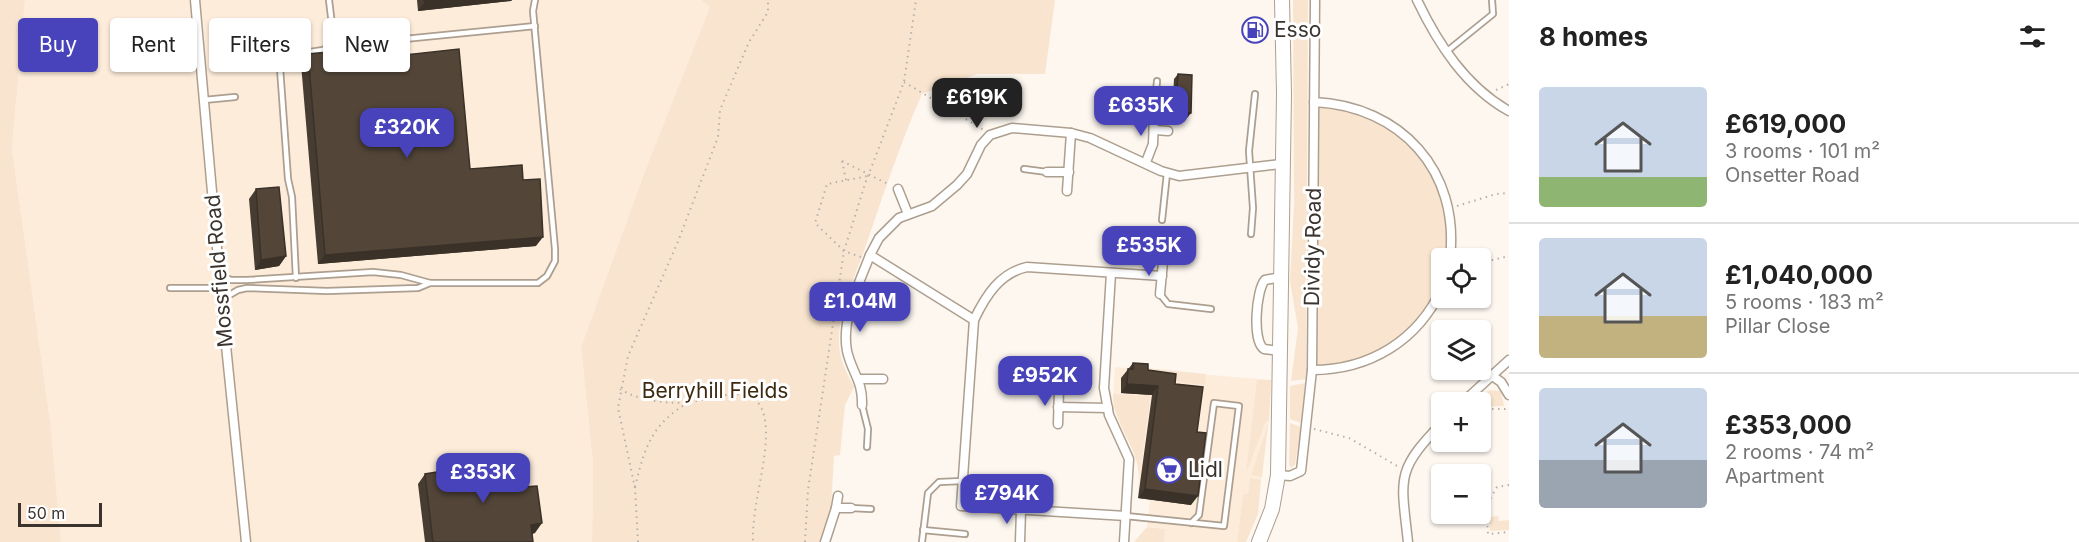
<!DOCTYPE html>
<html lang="en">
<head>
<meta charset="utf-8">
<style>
	:root { --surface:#fff; --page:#f6f6f6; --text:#222; --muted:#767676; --line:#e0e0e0; --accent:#4843ba }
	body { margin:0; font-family:Inter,sans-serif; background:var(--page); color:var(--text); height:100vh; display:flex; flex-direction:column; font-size:22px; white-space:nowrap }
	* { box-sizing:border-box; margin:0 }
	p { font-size:20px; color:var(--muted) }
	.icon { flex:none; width:33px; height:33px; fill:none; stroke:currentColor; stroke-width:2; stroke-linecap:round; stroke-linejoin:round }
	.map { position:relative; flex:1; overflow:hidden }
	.drawer { display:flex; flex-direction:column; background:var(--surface); width:570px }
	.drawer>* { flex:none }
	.guide { position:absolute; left:18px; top:18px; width:570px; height:54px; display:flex; gap:12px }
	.fabs { position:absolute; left:1431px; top:248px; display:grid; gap:12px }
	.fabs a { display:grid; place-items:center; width:60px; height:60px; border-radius:6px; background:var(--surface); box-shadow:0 2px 4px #0004; font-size:30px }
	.scale { position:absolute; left:18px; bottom:15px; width:84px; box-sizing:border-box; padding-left:6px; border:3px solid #3b342e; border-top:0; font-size:16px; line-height:21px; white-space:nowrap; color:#3b342e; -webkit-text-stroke:4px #fff; paint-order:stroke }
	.price { position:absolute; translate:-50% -51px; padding:0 14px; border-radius:12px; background:var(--accent); color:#fff; font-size:20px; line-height:39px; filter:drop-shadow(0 2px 3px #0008) }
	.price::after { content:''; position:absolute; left:50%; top:36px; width:18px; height:14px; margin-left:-9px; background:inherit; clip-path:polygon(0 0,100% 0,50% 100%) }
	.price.active { background:#222; color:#fff }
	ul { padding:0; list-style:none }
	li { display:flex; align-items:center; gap:18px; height:150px; padding:0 30px }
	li+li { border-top:2px solid var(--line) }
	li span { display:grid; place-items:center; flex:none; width:168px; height:120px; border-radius:6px; color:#555 }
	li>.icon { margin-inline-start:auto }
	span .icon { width:72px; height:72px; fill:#fffc; stroke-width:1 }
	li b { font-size:26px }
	h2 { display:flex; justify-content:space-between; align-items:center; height:72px; padding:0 30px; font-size:26px }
	.pill { padding:0 21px; border-radius:6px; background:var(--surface); box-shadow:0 2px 4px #0004; font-size:21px; line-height:54px }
	.pill.active { background:var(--accent); color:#fff }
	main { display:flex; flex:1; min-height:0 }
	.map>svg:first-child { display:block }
	.built { fill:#fdecda }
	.green { fill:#f9e5cf }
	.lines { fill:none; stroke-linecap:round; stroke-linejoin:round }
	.lane-casing { stroke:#ad9f8f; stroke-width:8 }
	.street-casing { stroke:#ad9f8f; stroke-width:11 }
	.primary-casing { stroke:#ad9f8f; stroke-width:16 }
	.path { stroke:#b8b1ab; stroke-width:2; stroke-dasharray:1.5 4.5; stroke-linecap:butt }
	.lane { stroke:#fff; stroke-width:4.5 }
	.street { stroke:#fff; stroke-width:8 }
	.primary { stroke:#fff; stroke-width:14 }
	.wall { fill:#473c31 }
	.shaded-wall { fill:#3a3128 }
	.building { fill:#534639; stroke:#3a3128; stroke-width:1.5 }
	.labels { text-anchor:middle; stroke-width:6; stroke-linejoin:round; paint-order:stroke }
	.poi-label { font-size:21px; fill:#3b342e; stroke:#fff; text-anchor:start }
	.street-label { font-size:21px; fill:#3b342e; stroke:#fff }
	.park-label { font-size:21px; fill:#3e2910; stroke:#fff }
</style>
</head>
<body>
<main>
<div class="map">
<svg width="1509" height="542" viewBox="0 0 1509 542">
	<rect width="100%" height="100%" fill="#fdf7f0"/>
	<g class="built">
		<path d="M25,0H701L710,7L645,171L581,347L593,464L592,542H61L51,428L12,149Z"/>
		<path d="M1115,367L1271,380L1269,421L1261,480L1250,479L1248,494H1243L1237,542H1164L1165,529L1147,527L1150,500L1138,498L1139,462L1113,404Z"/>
	</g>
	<g class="green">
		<path d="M0,0H25L12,149L51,428L61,542H0Z"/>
		<path d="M701,0H1055L1045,74H977L922,94C900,144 883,196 865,248C854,279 838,310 839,345C840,361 847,373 854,387L845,405L840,455L834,456L829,542H592L593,464L581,347L645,171L710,7Z"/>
		<path d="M1293,0H1308L1306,379L1291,381L1298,328L1290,282L1294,204Z"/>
		<path d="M1314,102L1379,118L1421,151L1449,209L1450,258H1442L1441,277L1418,327L1373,358L1312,370Z"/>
		<path d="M1146,368L1206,374L1205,385L1153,379L1139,477C1138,445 1113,425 1113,394L1144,396Z"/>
		<path d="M1257,380H1271L1269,421H1266L1246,473Z"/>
		<path d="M1305,383L1301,423L1290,419V386Z"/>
		<path d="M1491,390L1501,391L1504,406L1481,407L1480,402H1474L1483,393Z"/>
		<path d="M1290,423L1301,427L1295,465L1291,468L1289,464Z"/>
		<path d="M1268,424L1262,477L1251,475Z"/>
		<path d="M1250,478L1261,480L1258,514L1246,542H1237L1243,494H1248Z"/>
		<path d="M1498,516L1499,521L1509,520V530L1490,531L1489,517Z"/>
		<path d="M1147,527L1165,529L1164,542H1134Z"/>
	</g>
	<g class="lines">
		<g class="lane-casing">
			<g id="lane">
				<path d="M329,0L333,33L342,43L354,44L535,26"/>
				<path d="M1446,52L1493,14L1492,0"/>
				<path d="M204,100L235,97"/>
				<path d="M1154,115L1157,81"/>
				<path d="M1024,169L1047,172"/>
				<path d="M1162,220L1167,173"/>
				<path d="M1251,234L1253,208L1249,151L1255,94"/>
				<path d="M1163,262L1171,233"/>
				<path d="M219,275L231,280H247L373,272L401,275L430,283H538L547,276L555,261V249L533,11L535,0"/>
				<path d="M296,278L292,197L288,179L280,68L290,55L323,50L338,38"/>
				<path d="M170,288H220"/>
				<path d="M1160,294L1168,304L1211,309"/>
				<path d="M221,300L238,290L247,288L327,291L418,288L430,283"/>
				<path d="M862,405L868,429L867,447"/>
				<path d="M851,508L871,509"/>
				<path d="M1126,516L1224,526L1239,406L1214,403L1199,515L1191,523"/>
				<path d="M923,530L965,534"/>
				<path d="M922,542L928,493L939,482L963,481"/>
			</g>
		</g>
		<g class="street-casing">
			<g id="street">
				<path d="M195,0L223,316L246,542"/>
				<path d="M1417,0C1438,44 1466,87 1509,111"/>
				<path d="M1314,102C1401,106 1460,171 1450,258"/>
				<path d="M1155,130L1168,131"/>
				<path d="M1146,162L1153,144L1154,115"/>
				<path d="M1047,172H1069"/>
				<path d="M898,189L908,214"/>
				<path d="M1067,191L1071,133"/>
				<path d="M1111,273L1104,388L1109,415L1129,459L1124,542"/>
				<path d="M1160,294L1163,262"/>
				<path d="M974,320L870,255L879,238L899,218L932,206L957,185L967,174L981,145L990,135L1012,128L1071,133L1090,138L1161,171L1179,176L1281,164"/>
				<path d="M1280,351L1264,349C1252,341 1256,290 1265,280L1281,277"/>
				<path d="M1312,370C1369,370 1418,341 1442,288"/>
				<path d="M1491,375L1501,382L1509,395"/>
				<path d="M859,379H883"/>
				<path d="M1463,402L1509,360"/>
				<path d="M862,405C863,381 852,373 847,351C841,319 859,284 870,255"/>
				<path d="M1058,407L1108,408"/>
				<path d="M1058,424L1059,389"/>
				<path d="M1278,475L1290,476L1301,471L1312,370L1315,0"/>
				<path d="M836,508L838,496"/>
				<path d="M1126,516L961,506L974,320C986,295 1000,273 1027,267L1162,276"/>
				<path d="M825,542L836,508H851"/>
				<path d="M1020,542L1021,510"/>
				<path d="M1408,542C1401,478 1395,471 1442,423"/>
			</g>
		</g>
		<g class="primary-casing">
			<path id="primary" d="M1259,542L1272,509L1278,475L1284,94L1282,0"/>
		</g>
		<g class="path">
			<path d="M904,82L984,130"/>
			<path d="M1496,90L1509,84"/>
			<path d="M842,161L890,185"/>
			<path d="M842,161L846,180"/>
			<path d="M1457,206L1496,194L1509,193"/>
			<path d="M861,257L844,251L815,223L827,184L868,176"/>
			<path d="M1480,263L1509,256"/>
			<path d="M620,389C636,400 671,405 691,402C726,396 765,378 766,432C766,469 752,505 753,542"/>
			<path d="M1480,409H1509"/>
			<path d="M1314,429L1349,438L1399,467"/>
			<path d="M1509,485L1497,487L1486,506L1488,534L1509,532"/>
			<path d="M635,487C645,446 652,424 689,402"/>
			<path d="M638,542L635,488L618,408L628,356L677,244L718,137L720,110L749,42L768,12V0"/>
			<path d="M805,542L808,490L844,251L865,184L904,82L916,0"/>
		</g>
		<use href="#lane" class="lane"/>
		<use href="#street" class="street"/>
		<use href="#primary" class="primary"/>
	</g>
	<g class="wall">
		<path d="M417,0H512L511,1L418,11Z"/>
		<path d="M308,54L470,169L523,180L536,246L318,264L301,64Z"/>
		<path d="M1178,74L1187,118L1172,117L1174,79Z"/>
		<path d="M256,189L286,256L279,266L255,270L249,199Z"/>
		<path d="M1133,363L1175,384L1197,432L1191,505L1138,498L1152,395L1121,393V378Z"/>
		<path d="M425,474L523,487L535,533L532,534L533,542H425L418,484Z"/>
	</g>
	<g class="shaded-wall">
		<path d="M441,0H512L511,1L418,11L425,2Z"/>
		<path d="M1175,112L1191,113L1187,118L1172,117Z"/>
		<path d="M543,237L536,246L318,264L325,255Z"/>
		<path d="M286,256L279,266L255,270L261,260Z"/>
		<path d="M1127,384L1158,386L1152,395L1121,393Z"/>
		<path d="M1145,489L1198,496L1191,505L1138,498Z"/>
		<path d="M542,523L535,533L525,535L531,525Z"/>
	</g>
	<g class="building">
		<path d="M424,0H441L425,2Z"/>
		<path d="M359,49V60L459,49L470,169L522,165L523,180L540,179L543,237L325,255L308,54Z"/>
		<path d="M1178,74L1192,75L1191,113L1175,112Z"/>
		<path d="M279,187L286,256L261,260L256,189Z"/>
		<path d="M1133,363L1148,364V370L1176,374L1175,384L1203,387L1197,432L1206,433L1198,496L1145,489L1158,386L1127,384L1128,369H1133Z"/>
		<path d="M520,459L523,487L537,486L542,523L531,525L533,542H433L425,474Z"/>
	</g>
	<defs>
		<g id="fuel-ring" transform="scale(1.35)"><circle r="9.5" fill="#fff" stroke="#4843ba" stroke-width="1.5"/><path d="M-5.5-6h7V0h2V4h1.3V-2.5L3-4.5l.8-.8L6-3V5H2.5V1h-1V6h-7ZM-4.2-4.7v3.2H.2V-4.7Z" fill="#4843ba"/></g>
		<g id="supermarket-ring" transform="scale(1.35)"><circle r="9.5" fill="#fff" stroke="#4843ba" stroke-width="1.5"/><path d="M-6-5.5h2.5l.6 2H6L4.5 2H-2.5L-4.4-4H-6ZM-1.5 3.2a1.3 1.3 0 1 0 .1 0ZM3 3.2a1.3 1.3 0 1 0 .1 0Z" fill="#4843ba"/></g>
	</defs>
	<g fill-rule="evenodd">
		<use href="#fuel-ring" x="1255" y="30"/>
		<use href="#supermarket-ring" x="1169" y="470"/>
	</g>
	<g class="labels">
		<g class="poi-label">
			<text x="1274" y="37">Esso</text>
			<text x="1188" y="477">Lidl</text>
		</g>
		<g class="street-label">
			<text transform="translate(1313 247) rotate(-89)" y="7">Dividy Road</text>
			<text transform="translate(219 271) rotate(-95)" y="7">Mossfield Road</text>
		</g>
		<g class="park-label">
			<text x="715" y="398">Berryhill Fields</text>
		</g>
	</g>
</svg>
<div class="fabs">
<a><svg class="icon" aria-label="locate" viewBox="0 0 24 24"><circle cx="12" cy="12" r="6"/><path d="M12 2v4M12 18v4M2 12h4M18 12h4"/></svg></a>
<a><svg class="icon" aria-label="layers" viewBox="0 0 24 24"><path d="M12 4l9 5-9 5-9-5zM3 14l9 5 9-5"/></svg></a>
<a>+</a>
<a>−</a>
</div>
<div class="scale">50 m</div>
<b class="price active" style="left:977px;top:129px">£619K</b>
<b class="price" style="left:1141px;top:137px">£635K</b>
<b class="price" style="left:407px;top:159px">£320K</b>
<b class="price" style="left:1149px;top:277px">£535K</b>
<b class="price" style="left:860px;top:333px">£1.04M</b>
<b class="price" style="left:1045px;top:407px">£952K</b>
<b class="price" style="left:483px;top:504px">£353K</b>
<b class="price" style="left:1007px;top:525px">£794K</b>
<div class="guide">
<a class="pill active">Buy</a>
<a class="pill">Rent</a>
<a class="pill">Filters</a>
<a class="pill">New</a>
</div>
</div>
<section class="drawer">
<h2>8 homes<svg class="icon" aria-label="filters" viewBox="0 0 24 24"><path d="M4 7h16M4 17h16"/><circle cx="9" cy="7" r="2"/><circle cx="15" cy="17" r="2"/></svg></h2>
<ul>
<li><span style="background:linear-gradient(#c9d6e8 75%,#8fb573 0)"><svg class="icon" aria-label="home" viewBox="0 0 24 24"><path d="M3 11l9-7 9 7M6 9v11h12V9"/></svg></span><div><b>£619,000</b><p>3 rooms · 101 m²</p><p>Onsetter Road</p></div></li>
<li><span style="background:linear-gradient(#c9d6e8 65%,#c2b280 0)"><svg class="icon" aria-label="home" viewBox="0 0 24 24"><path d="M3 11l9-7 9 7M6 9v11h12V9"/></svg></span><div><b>£1,040,000</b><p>5 rooms · 183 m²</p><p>Pillar Close</p></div></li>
<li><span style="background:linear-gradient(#c9d6e8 60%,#9aa5b1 0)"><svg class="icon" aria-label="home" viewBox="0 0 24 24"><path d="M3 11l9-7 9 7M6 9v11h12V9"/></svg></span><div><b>£353,000</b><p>2 rooms · 74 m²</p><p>Apartment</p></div></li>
</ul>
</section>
</main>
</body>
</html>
